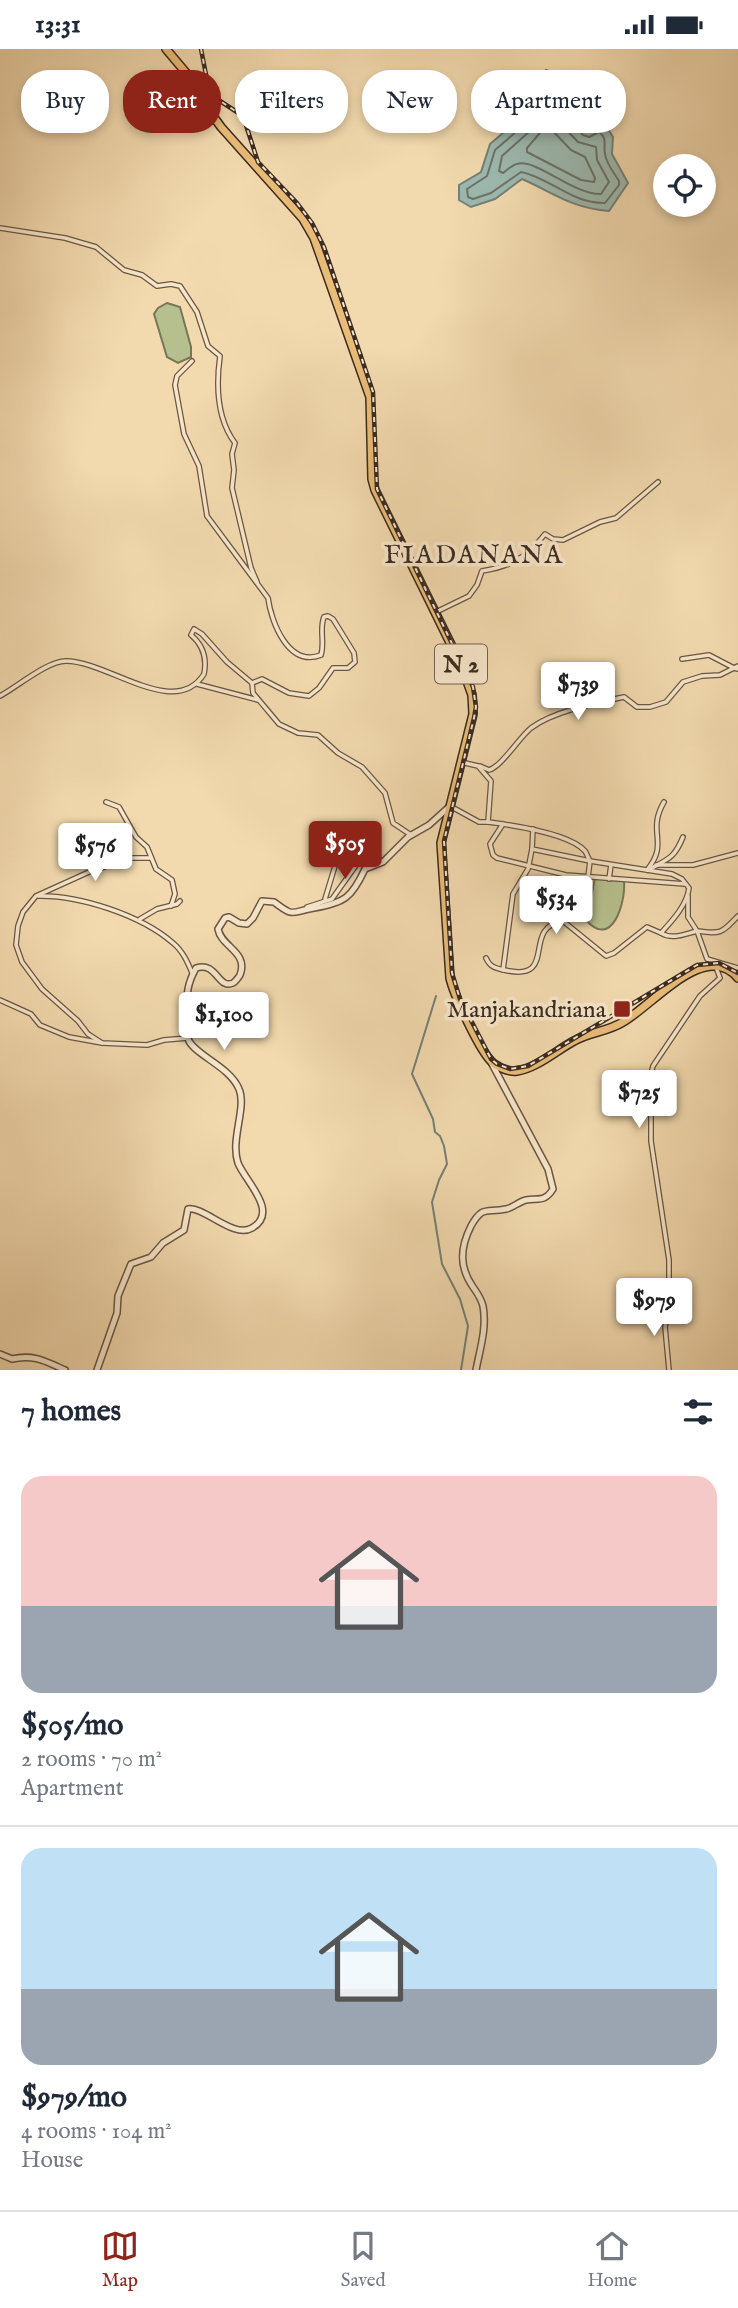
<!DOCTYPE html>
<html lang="en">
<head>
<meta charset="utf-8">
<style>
	:root { --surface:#fff; --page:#f6f6f7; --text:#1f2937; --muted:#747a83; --line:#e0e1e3; --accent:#8f2418 }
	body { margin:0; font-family:"IM FELL English",serif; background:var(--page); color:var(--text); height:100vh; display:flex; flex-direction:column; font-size:26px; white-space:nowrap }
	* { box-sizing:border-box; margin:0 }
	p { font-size:23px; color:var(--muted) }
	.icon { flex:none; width:38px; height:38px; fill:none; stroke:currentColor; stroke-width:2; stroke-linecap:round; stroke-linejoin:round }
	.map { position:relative; height:1321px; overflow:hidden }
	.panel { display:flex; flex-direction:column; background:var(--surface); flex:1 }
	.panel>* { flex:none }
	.guide { position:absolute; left:21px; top:21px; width:696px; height:63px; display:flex; gap:14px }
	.controls { position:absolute; left:653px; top:105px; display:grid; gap:14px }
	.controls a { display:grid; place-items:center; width:63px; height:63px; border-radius:50%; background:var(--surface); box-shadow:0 4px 10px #0003; font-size:35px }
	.price { position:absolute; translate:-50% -60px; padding:0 16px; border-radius:7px; background:#fff; color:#222; font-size:23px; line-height:46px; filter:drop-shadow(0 2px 4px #0008) }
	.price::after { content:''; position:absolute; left:50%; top:42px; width:21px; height:16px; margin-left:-10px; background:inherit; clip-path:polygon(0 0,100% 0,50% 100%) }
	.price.active { background:var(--accent); color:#fff }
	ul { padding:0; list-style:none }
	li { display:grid; align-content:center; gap:14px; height:371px; padding:0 21px }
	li+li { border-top:2px solid var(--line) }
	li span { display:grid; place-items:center; height:217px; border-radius:21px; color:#555 }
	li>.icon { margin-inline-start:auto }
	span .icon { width:126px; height:126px; fill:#fffc; stroke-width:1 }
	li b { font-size:30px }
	h2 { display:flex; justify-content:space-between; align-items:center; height:84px; padding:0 21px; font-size:30px }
	.tag { padding:0 24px; border-radius:28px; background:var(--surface); box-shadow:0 4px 10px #0003; font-size:24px; line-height:63px }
	.tag.active { background:var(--accent); color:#fff }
	.status { display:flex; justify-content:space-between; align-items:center; height:49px; padding:0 35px; background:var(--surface); direction:ltr }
	.status svg { height:19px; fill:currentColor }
	.menu { display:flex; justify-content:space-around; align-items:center; height:98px; border-top:2px solid var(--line); background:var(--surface); font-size:19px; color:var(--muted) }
	.menu a { display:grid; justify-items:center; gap:4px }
	.menu .active { color:var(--accent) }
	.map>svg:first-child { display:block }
	.green { fill:#b6c08e; stroke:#787658; stroke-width:2 }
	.water { fill:#9cb9b0; stroke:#758077; stroke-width:2 }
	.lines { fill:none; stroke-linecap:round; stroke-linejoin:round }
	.shore { stroke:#6c7268; stroke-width:2 }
	.stream { stroke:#758077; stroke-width:2 }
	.minor-casing { stroke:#695644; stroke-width:6 }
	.tertiary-casing { stroke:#695644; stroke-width:8 }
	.primary-casing { stroke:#3b2b21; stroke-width:10 }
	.minor { stroke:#f7e6ca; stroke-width:3.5 }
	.tertiary { stroke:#f7e6ca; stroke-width:5 }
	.primary { stroke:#e9bc77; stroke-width:7 }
	.rail-casing { stroke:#3b2b21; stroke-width:4.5 }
	.rail { stroke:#f7e6ca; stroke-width:2; stroke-dasharray:5; stroke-linecap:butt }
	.poi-dot { fill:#8f2418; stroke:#f7e6ca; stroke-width:2.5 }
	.labels { text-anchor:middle; stroke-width:7; stroke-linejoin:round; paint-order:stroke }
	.shield { fill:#f7e6ca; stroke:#736354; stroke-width:2 }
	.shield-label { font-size:23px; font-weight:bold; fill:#3b2b21 }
	.poi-label { font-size:24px; fill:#3b2b21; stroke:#f7e6ca; text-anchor:end }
	.neighbourhood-label { font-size:26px; letter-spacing:2px; fill:#3b2b21; stroke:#f7e6ca }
</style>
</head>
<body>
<div class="status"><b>13:31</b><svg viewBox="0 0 49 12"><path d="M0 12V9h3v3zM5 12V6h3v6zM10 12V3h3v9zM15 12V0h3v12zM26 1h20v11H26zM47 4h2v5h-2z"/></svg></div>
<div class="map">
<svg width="738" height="1321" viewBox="0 0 738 1321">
	<rect width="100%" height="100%" fill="#f2d9ae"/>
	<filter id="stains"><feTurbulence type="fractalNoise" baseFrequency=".00286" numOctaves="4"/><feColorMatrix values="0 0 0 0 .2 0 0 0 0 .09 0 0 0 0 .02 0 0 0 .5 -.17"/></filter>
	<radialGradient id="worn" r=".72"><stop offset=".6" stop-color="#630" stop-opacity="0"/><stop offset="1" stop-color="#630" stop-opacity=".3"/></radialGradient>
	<g class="green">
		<path d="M167,254L180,258L191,298V308L178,314L167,308L154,265L158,259Z"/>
		<path d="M595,829L624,832C626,853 612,901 586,871L588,856L587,855L588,848H591Z"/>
	</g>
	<path class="water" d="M546,21L572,30L562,53L588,81L603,72L613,88L612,105L628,134L609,162C571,159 554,144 522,130L495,150L471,158L459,151V136L481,123L490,95L518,71Z"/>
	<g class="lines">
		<g class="shore">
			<path d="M551,31L561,36L556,51L557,57L583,86L589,88L599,83C608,90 603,95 605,105C606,114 614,124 619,132V136L605,154C572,155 551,129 521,123L491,144L473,150L468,148L467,140L487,127L495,101L524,76Z"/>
			<path d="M546,59L578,93L596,98L597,111L609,133L601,145C573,146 536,109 517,115C512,116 507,121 503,124L499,122L502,107L531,81L543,60Z"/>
			<path d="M545,78H549L571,101L585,108L595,129L594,133L581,131L527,103V99Z"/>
		</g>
		<path class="stream" d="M436,947L412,1025L433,1070L435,1083L440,1087L444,1097L447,1115L439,1131L432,1153L442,1215L460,1250L468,1277L461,1321"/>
		<g class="minor-casing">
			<g id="minor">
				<path d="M0,179L65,189L96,198L124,221L142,226L157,237L171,235L180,237L197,263L208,297L220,307C216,336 217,370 235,394L232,405L234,421L232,439L251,519L257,533"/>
				<path d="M192,312L177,327L175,336L184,385L199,417L207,467L268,549C271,572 288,619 321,606C325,593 319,580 324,568L328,567L333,570L354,604L355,613L348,619H333L319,639L309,647L289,644L262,630L252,634L253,644L279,675L298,684L318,686L338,704L362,718L385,744L393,774L411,786"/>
				<path d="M436,563L469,547L477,536L482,522C512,517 526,509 545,485L553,490L563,491L600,473L616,469L658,433"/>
				<path d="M682,610L709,606L734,619L738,617"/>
				<path d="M197,635L258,651"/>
				<path d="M0,647C17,638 47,612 66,612C108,612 175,671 204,625C207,610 203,596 191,586L194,580L202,585L227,613L252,634"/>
				<path d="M461,713L478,717L491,732L488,773C511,776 569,784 585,802C587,805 588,809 590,812L672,825L682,830L689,839C687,856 672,872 661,884C672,891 685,885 697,882L707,910L738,919"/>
				<path d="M480,717L489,721C502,717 518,690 531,679C554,662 596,654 624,648L637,658H650L666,653L683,633L702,627L720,626L734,619L738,620"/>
				<path d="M106,753L119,758L136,788L147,798L156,820L172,831L175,845L171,857"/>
				<path d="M450,757L479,773H488"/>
				<path d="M503,775L490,795L493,806L497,809L566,826L685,835"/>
				<path d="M533,780L532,800L590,812L588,828"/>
				<path d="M656,816H693L738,804"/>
				<path d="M647,821C670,793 646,784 664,753"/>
				<path d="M648,821C668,810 674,810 683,788"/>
				<path d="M609,830L611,816"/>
				<path d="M38,847C79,846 141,866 173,894C183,902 188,914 193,926"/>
				<path d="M688,847V868L697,882C721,885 721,885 738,867"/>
				<path d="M325,850L335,817L350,792"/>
				<path d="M307,858L332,850L357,815L373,806L383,813"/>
				<path d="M140,870L157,860L177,855L180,852"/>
				<path d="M486,909C490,918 495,919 504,921C560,934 520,878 563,872L606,907L614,904L647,878L661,884"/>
				<path d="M503,921L513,845L528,820L532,800"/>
				<path d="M0,951L31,965L40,976L69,988L102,994L147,996L164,991L188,989"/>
				<path d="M102,994L88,985L78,972L42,940L22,913L16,896L18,877L23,863L36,847L89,823L132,809H151"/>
				<path d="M669,1321L665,1278L669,1258V1211L651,1092V1025L653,1017L700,947L720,929L717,921"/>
			</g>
		</g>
		<g class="tertiary-casing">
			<g id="tertiary">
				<path d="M0,1305L12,1310C33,1305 45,1312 65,1321"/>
				<path d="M97,1321L117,1264L118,1247L131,1215L151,1208L163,1194L184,1181L188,1160C204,1157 233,1190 252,1179C280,1163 245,1132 238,1114C230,1091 247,1058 239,1040C230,1018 197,1007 189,992C185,984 187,974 187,966C187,946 186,937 196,919C217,912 218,941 233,934C235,933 239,928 240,926C249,903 221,898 218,880L225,869L229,868L239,874L247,875L253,869L262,852L274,853C295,869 290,863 314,859C345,854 352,848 365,820L383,813L408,788L429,776L450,757"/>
				<path d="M476,1321C480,1300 487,1279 483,1257C481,1249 478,1245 473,1238C459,1218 460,1199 471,1177C483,1156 486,1164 506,1160C513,1159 518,1153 526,1151C539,1149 545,1153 553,1140L548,1120L492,1015"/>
			</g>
		</g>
		<g class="primary-casing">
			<path id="primary" d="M166,0L198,38L205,56L221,78L303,170L314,189L370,348L372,430L375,441L462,618L472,646L473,665L441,794L450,929C454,946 480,1003 493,1014C500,1019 509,1023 517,1022C537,1019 557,1001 574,992C589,983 607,983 623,973C653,956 706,890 738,929"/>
		</g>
		<use href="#minor" class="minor"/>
		<use href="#tertiary" class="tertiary"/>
		<use href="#primary" class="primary"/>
		<g class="rail-casing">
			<path id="rail" d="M201,0L209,41L214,48L243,67L258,113L297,154L312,174L324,198L373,343L377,440L473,638L476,658L474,669L444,792L452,924L460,950L491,1010L497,1015L510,1020L528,1017L697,916L719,914L738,924"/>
		</g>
		<use href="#rail" class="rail"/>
	</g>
	<rect class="poi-dot" x="613" y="951" width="18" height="18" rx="3.5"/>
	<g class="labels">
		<rect class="shield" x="435" y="595.5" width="52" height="39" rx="5"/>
		<g class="shield-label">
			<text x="461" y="623">N 2</text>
		</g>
		<g class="poi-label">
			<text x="606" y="968">Manjakandriana</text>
		</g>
		<g class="neighbourhood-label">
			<text x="474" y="514">FIADANANA</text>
		</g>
	</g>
	<rect width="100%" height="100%" filter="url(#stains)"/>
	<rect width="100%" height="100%" fill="url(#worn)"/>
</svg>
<div class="controls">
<a><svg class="icon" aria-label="locate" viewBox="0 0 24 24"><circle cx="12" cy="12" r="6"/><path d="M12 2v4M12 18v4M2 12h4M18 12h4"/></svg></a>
</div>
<b class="price" style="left:578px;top:673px">$739</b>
<b class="price active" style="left:345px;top:832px">$505</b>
<b class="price" style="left:95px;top:834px">$576</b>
<b class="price" style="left:556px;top:887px">$534</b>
<b class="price" style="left:224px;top:1003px">$1,100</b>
<b class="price" style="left:639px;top:1081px">$725</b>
<b class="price" style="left:654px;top:1289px">$979</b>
<div class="guide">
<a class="tag">Buy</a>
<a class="tag active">Rent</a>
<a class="tag">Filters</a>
<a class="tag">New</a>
<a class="tag">Apartment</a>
</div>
</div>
<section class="panel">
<h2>7 homes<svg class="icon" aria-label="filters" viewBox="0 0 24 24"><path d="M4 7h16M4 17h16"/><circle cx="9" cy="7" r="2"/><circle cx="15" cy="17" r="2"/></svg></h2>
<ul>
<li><span style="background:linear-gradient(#f6c9c9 60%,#9aa5b1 0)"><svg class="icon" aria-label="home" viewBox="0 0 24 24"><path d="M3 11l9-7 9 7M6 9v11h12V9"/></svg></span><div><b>$505/mo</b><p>2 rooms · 70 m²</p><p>Apartment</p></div></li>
<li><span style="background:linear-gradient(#bfe0f5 65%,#9aa5b1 0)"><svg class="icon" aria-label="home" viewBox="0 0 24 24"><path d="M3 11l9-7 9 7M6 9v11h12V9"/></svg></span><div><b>$979/mo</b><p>4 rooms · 104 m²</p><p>House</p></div></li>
</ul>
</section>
<nav class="menu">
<a class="active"><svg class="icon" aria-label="map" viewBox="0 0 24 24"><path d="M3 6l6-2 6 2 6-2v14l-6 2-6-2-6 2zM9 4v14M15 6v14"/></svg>Map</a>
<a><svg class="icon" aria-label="saved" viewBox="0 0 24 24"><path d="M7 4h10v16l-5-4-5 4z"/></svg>Saved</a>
<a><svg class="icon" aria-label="home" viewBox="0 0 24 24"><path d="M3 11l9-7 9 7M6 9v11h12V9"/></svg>Home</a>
</nav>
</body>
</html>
